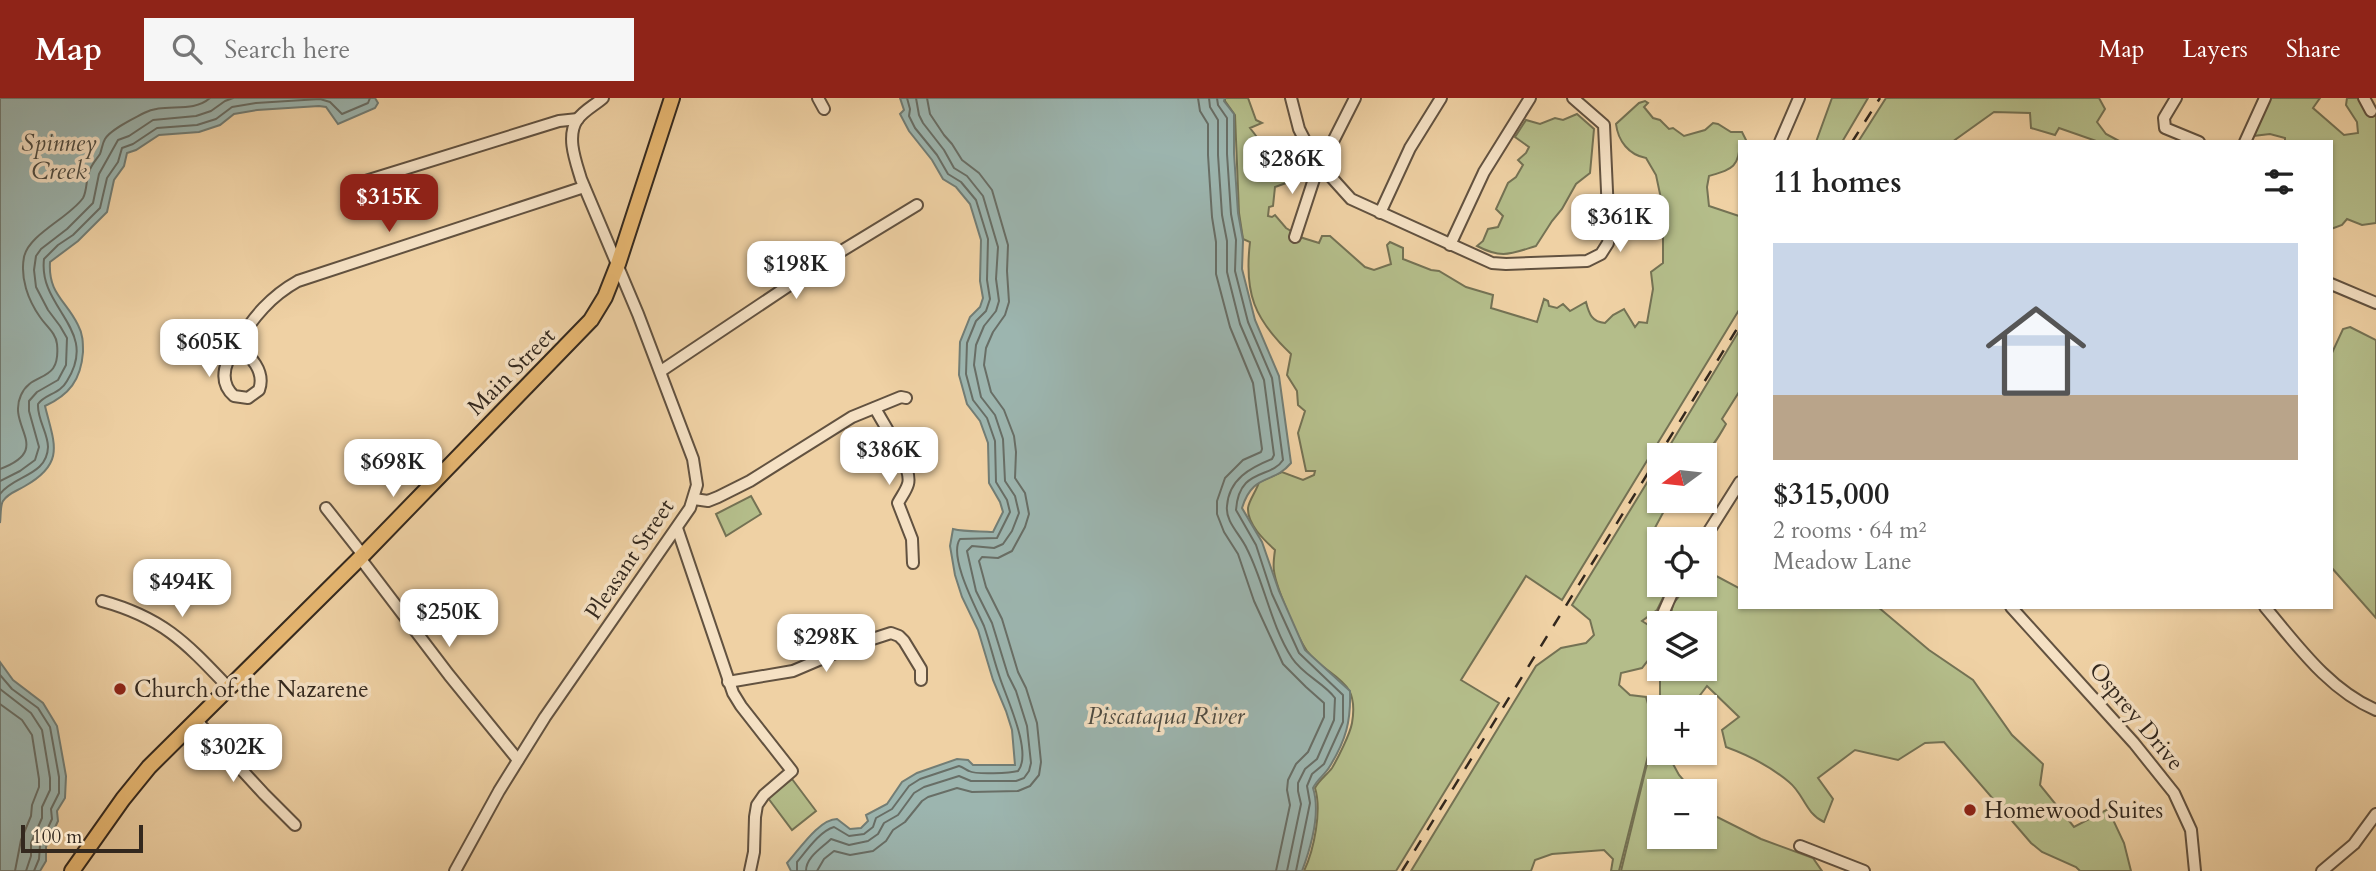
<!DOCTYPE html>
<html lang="en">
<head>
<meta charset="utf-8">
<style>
	:root { --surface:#fff; --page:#f6f6f6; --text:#222; --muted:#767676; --accent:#8f2418 }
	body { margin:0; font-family:Cardo,serif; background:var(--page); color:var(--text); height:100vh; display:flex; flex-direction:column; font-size:26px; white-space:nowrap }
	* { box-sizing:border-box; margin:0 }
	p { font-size:23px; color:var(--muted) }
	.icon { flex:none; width:38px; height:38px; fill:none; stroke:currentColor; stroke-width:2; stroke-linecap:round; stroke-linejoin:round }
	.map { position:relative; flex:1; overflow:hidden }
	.panel { position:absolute; left:1738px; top:42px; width:595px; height:469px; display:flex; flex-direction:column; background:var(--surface); border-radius:0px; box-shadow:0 2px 5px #0004 }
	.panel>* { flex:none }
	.needle { width:46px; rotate:255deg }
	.buttons { position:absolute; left:1647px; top:345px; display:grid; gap:14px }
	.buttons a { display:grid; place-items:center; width:70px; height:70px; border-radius:0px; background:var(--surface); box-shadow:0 2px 5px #0004; font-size:35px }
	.scale { position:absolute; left:21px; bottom:18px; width:122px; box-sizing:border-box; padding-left:7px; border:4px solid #33281e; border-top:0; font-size:19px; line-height:24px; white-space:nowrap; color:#33281e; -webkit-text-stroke:5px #f5e1c4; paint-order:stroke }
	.price { position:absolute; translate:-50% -60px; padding:0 16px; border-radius:14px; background:#fff; color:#222; font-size:23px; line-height:46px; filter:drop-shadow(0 2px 4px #0008) }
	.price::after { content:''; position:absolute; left:50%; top:42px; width:21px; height:16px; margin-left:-10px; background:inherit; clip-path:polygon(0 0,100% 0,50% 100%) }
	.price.active { background:var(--accent); color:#fff }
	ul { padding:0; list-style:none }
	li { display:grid; align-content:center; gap:14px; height:371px; padding:0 35px }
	li span { display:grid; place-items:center; height:217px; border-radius:0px; color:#555 }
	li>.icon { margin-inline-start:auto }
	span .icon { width:126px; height:126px; fill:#fffc; stroke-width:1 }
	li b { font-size:30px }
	h2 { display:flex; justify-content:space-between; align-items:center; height:84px; padding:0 35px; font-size:30px }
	header { display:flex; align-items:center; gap:42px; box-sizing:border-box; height:98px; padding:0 35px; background:var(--accent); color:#fff }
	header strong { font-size:33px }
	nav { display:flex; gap:38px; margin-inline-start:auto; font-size:24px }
	.search { width:490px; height:63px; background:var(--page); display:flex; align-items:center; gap:18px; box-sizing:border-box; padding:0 24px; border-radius:0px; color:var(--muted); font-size:26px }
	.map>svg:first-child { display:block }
	.green { fill:#b4bd8a; stroke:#747254; stroke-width:2 }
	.water { fill:#9cb5af; stroke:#727d75; stroke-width:2 }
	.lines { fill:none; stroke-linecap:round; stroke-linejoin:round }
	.shore { stroke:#686e66; stroke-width:2 }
	.minor-casing { stroke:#625240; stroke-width:14 }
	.major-casing { stroke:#33281e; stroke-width:18 }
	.minor { stroke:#f5e1c4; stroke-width:10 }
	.major { stroke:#e8b872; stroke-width:14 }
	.rail { stroke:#33281e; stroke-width:2.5; stroke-dasharray:12 12; stroke-linecap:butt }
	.poi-dot { fill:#8f2418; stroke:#f5e1c4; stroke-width:2.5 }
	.labels { text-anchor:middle; stroke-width:7; stroke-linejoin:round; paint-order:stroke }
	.street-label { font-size:23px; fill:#33281e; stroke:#f5e1c4 }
	.poi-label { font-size:23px; fill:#33281e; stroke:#f5e1c4; text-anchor:start }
	.water-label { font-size:24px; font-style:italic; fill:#4d4b42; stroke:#f5e1c4 }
</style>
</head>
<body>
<header>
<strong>Map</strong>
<div class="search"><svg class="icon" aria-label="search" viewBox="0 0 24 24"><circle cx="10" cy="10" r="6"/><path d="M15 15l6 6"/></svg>Search here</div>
<nav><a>Map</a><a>Layers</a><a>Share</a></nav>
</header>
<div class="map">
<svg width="2376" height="773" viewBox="0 0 2376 773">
	<rect width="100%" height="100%" fill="#efd1a4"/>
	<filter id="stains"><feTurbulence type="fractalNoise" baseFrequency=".00286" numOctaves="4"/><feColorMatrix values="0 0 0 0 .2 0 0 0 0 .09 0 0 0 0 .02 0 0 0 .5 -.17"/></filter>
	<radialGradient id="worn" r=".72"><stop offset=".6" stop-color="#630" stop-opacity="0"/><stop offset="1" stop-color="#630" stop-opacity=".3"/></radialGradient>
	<g class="green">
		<path d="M1225,0H1248L1256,22L1262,25L1250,30L1260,43L1271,41L1276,45L1281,43L1283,47L1268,55L1272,63L1281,60L1288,69L1306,59L1311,68L1306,69L1286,85L1275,89L1273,108L1269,109L1268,118L1272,119L1275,117L1286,130L1303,140L1319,145L1322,138H1330L1365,169L1374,172L1391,166L1387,147L1390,144L1403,150V161L1431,172L1439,173L1466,189L1493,197L1491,210L1537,224L1544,201L1548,203L1549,208L1557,210L1563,206L1570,213L1586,204C1589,216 1592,224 1605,225L1613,217L1624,211L1635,229L1639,224L1647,225L1653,191L1651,174L1663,165V110L1656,77L1646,60C1629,57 1618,43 1616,26L1639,5L1645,3L1648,5L1644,9L1653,20L1660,22L1669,31L1673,30L1684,38L1705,32L1713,25L1718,26L1731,34H1742L1747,44H1740C1739,70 1732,71 1709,78L1707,89L1709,108L1739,118V212L1562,502L1526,478L1461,582L1499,605L1396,773H1304C1314,752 1322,712 1315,690C1319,682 1327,677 1332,670C1338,660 1350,636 1352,625C1360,579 1330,582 1307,553C1298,541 1276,489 1274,473C1273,467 1274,459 1275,452C1264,442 1247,426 1248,410C1249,402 1257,392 1259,384L1282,374L1303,382L1314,377L1315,373H1306L1298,335L1305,313L1298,307L1297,293L1287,277L1291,256C1254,221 1244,195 1250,144L1243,141L1239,115L1235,17L1225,3Z"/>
		<path d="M1832,0H1868L1842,44H1816Z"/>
		<path d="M1886,0H2099L2105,11L2097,24L2106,36L2121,44H2099L2059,30L2055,37L2031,30L2030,15L1994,14L1952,44H1858Z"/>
		<path d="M2268,0H2320L2313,10L2344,37L2358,35L2357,24L2346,7L2347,0H2364L2376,15V125L2362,127L2347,121L2342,127L2331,131V44H2285V40L2270,36L2253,38Z"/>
		<path d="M1577,16L1594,31L1590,75L1576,86L1562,111L1552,123L1536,148C1510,156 1502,161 1477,148L1483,143L1488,131L1498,129L1503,118L1496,111L1508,85L1516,79L1523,67L1518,62L1526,55L1529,49L1515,39L1526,22L1540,26L1555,20L1563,22Z"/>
		<path d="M2350,229L2376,242V520L2331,469V257L2343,231Z"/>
		<path d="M1739,233V294L1722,321L1726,326C1705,363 1705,357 1664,357Z"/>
		<path d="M1659,365V402L1666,403L1664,413L1650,439L1659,443V468L1656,474L1659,486L1662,487L1666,494L1657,512L1642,523L1653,530L1649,561L1642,570L1621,575L1619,587L1630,597L1646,599L1655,630L1619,773H1611L1613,761L1604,752L1552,756L1535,762L1531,773H1411L1536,568L1561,550L1586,545L1594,537L1590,522L1572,507Z"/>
		<path d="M751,398L761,416L726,438L716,416Z"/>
		<path d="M1705,472L1739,490L1740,509H1878L1929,552L1973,582L2012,637L2043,666L2040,687L2074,729L2108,711L2124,745L2131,773H2080L2076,769L2042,754L2031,745L1944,644L1925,645L1898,662L1855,652L1818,680L1833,701L1824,724C1805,715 1804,696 1789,684C1771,669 1748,657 1726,649L1722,632L1739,619L1707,588L1691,609H1663L1660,598V571L1704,570V525H1669L1673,506L1688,487L1704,486Z"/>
		<path d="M1655,633L1659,639V654L1667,655L1679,677L1693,693H1659V738H1704L1705,706L1713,717L1761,741L1813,760L1822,773H1621Z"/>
		<path d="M792,681L816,713L792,732L768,700Z"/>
	</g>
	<g class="water">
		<path d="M0,0H375L378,5L375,10L338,26L326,9L319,8L257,12L234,16L220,27L199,34L159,37L136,52L127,55L124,68L114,82L107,114L78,143L50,164C48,196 66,202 78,227C83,236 83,245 83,254C81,282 69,297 45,308C54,345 66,365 25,388C17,393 8,395 3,403C0,408 1,418 0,425Z"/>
		<path d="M900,0H1225L1224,3L1234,16V55L1238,115L1243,142L1242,171L1255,222L1279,278L1291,365C1273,387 1253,374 1242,410L1262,444L1279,493L1305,552L1350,593C1351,623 1346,642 1330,668C1325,677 1318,680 1313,690C1321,715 1311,749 1302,773H791L787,765C799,752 819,721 837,721L850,731L861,730L868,723L866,717L887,706L902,684L917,675L957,661L968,662L973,667H1015L1012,632L1006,613L993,582L978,532L962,499L955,477L950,448L953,431C966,434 980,433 993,434L1003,414L1000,404L989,385L988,345L980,323L967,306L959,277L960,244L970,219L980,209L983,200L980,183L981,142L970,106L956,89L943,81L932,62L909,33L900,16L904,12Z"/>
		<path d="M0,564L13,582L43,605L57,628L66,678L65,700L57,713L58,723L46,749V763L40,773H0Z"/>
	</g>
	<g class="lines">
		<g class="shore">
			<path d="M1198,0L1200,13L1208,26V57L1212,119L1216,144V176L1230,229L1253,285L1262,351L1261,354L1243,362L1225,380L1217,403V416L1224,434L1238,456L1254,503L1283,566L1306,589L1324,605V619L1308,654L1296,666L1288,682L1287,692L1290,707L1276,773"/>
			<path d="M1209,0L1210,9L1218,22V57L1222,117L1227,143V174L1240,226L1264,282L1274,357L1272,361C1250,370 1229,381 1227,408C1225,424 1241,437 1247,451C1264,484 1271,528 1292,560C1303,577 1324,585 1335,600L1334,622L1317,661L1305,671L1298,685V693L1301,706L1287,773"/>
			<path d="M1217,0L1218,7L1227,20V56L1231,116L1236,142L1235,173L1248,224L1272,280L1283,362C1271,381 1239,369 1236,412L1256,447L1272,496L1299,555L1343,597V624L1324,666L1312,676L1307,688L1310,705L1296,773"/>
			<path d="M0,371C54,351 6,329 21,297C32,272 61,287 57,246C56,235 46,228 40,219C28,202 20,180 24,159C29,136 69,120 83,100C87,93 86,82 89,74C91,67 96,62 100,56C102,51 102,46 105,41C111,31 133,21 144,15C164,4 192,16 210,0"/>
			<path d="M0,383L20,373L35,362L39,349L29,313V303L37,294L58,282L66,267L67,240L60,228L48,212L36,189L34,172L36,158L41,151L67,131L93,105L99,76L118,42L129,38L153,22L196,18L211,13L225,3L233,0"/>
			<path d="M0,396C14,377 47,378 48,349C48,335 37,321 38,306C45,296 60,296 67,283C100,231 38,211 44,161L58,147L73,137L100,110L107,80L118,64L122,50L133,46L157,30L197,27L216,21L232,9L256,5L320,1L330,4L342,16L368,5L370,0"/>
			<path d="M0,577L12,591L38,610L50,629L54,651L59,679V695L51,711L52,721L40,747L39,761L34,773"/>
			<path d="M0,591L31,615L42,632L50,680V692L42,709V720L31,745V758L26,773"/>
			<path d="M0,606L22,622L32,637L39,681V689L32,707L31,718L21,742L15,773"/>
			<path d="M797,773V764C807,752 820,733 834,729L849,738L864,736L873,729L876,720L892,711L909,688L920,681L959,668C963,669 966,672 969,673C976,677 1011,675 1018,673C1033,655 1006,599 1000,580C994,563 990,545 984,528C976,510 948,458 960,441L997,440L1010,414L1007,402L996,384L995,343L987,320L973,302L966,276L967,245L976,223L986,213L990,201L987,182L988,141L976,102L961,84L948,76L937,57L915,30L909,18L910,11L907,0"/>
			<path d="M806,773C806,759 822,750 831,741L849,747L868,743L878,736L884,725L898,717L914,695L924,689L959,678L971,683H1016L1024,680L1029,673L1031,665L1027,628L1016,593L1008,577L992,525L976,493L967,453L972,448L994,450L1003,446L1012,433L1019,415L1015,398L1005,383L1003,341L995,317L981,299L974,267L976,247L984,228L996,213L999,203L996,181L998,149L983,98L967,78L954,70L944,52L923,25L919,17L916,0"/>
			<path d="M817,773L824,761L834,753L850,757L873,753L886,743L893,732L905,724L922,703L928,699L957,690L972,694L1018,693L1030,688L1039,677L1041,664L1037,625L1026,590L1018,574L1002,521L986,489L979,463L982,459L998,460L1012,453L1025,429L1029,416L1025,395L1015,380L1016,354L1014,338L1004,312L991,294L984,267L986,250L993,234L1005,217L1009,204L1007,173L1008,147L992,92L979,75L962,62L952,46L944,37L930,16L927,0"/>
		</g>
		<g class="minor-casing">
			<g id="minor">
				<path d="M818,0L824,11"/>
				<path d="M1291,0L1299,31L1314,60L1351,101L1492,165L1506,166L1587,163L1601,156L1608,145L1609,137L1604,27L1573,0"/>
				<path d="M2176,0L2164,20L2165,30L2199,44"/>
				<path d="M2364,0L2371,13"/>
				<path d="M1780,44L1799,0"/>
				<path d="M2245,44L2265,0"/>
				<path d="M356,86L559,23L578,21"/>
				<path d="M1380,115L1410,50L1441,0"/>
				<path d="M1295,139L1314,81L1355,0"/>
				<path d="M1450,147L1484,74L1530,0"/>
				<path d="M2331,186L2376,205"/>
				<path d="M237,246C253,219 271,198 298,183L584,89"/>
				<path d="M237,246C250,258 266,273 259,292L248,300L234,298C217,283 226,262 237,246Z"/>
				<path d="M661,273L830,160L917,107"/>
				<path d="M875,310C883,326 913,369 908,386C906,393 901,399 898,405L912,441L913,465"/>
				<path d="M694,401L708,403L718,399L750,383L852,319L901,299L906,300"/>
				<path d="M326,410L363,457"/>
				<path d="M677,430L733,595L741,608L792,673L764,697L757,707L755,719L754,754L750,773"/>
				<path d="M1704,441L1740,384"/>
				<path d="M360,460L449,577L518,662"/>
				<path d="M102,503C164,520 187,546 229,590"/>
				<path d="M2011,509L2134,645L2174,695L2191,732L2195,773"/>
				<path d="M2265,509C2297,547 2329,592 2376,612"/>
				<path d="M1659,525L1676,486"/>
				<path d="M728,584L793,573L854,547L891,535L899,538L904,543L921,571V582"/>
				<path d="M196,622L264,696L295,727"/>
				<path d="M1800,748L1864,773"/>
				<path d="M455,773L499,693L545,619L690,410L697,387L693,361L638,216L581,81C576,64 566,39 577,22C583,13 595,7 603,0"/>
				<path d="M2322,773L2354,746L2376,716"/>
			</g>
		</g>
		<g class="major-casing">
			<path id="major" d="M72,773L123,701L149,669L363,457L591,222L605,199L618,166L672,0"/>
		</g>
		<use href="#minor" class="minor"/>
		<use href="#major" class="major"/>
		<g class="rail">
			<path d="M1852,44L1880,0"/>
			<path d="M1402,773L1740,226"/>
		</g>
	</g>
	<g class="poi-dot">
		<circle cx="120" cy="591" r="7"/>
		<circle cx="1970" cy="712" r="7"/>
	</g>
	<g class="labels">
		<g class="street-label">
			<text transform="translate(511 273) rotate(-45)" y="8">Main Street</text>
			<text transform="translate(629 461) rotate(-56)" y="8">Pleasant Street</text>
			<text transform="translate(2137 618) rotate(50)" y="8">Osprey Drive</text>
		</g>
		<g class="poi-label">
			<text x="134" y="599">Church of the Nazarene</text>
			<text x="1984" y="720">Homewood Suites</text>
		</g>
		<g class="water-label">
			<text x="59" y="53">Spinney<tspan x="59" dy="28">Creek</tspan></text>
			<text x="1166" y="626">Piscataqua River</text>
		</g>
	</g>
	<rect width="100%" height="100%" filter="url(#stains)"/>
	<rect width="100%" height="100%" fill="url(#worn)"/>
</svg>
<div class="buttons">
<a><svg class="needle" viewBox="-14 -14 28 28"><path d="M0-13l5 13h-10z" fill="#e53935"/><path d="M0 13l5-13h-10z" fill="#767676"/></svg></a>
<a><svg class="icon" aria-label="locate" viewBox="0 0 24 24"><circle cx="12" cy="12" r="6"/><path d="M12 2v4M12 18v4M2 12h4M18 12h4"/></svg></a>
<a><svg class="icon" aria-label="layers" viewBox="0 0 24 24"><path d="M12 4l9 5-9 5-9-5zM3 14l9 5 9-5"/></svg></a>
<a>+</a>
<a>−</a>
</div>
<div class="scale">100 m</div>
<b class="price" style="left:1292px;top:98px">$286K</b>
<b class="price active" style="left:389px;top:136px">$315K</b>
<b class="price" style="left:1620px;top:156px">$361K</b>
<b class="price" style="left:796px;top:203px">$198K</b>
<b class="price" style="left:209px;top:281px">$605K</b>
<b class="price" style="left:889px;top:389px">$386K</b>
<b class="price" style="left:393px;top:401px">$698K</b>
<b class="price" style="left:182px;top:521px">$494K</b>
<b class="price" style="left:449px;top:551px">$250K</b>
<b class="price" style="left:826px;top:576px">$298K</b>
<b class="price" style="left:233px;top:686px">$302K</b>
<section class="panel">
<h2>11 homes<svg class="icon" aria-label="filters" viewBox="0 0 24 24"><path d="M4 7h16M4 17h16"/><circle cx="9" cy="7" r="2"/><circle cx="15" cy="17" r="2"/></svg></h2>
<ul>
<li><span style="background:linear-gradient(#c9d6e8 70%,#b9a48a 0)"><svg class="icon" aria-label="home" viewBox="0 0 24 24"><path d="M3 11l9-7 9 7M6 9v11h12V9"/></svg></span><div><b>$315,000</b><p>2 rooms · 64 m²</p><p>Meadow Lane</p></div></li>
</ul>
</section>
</div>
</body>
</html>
